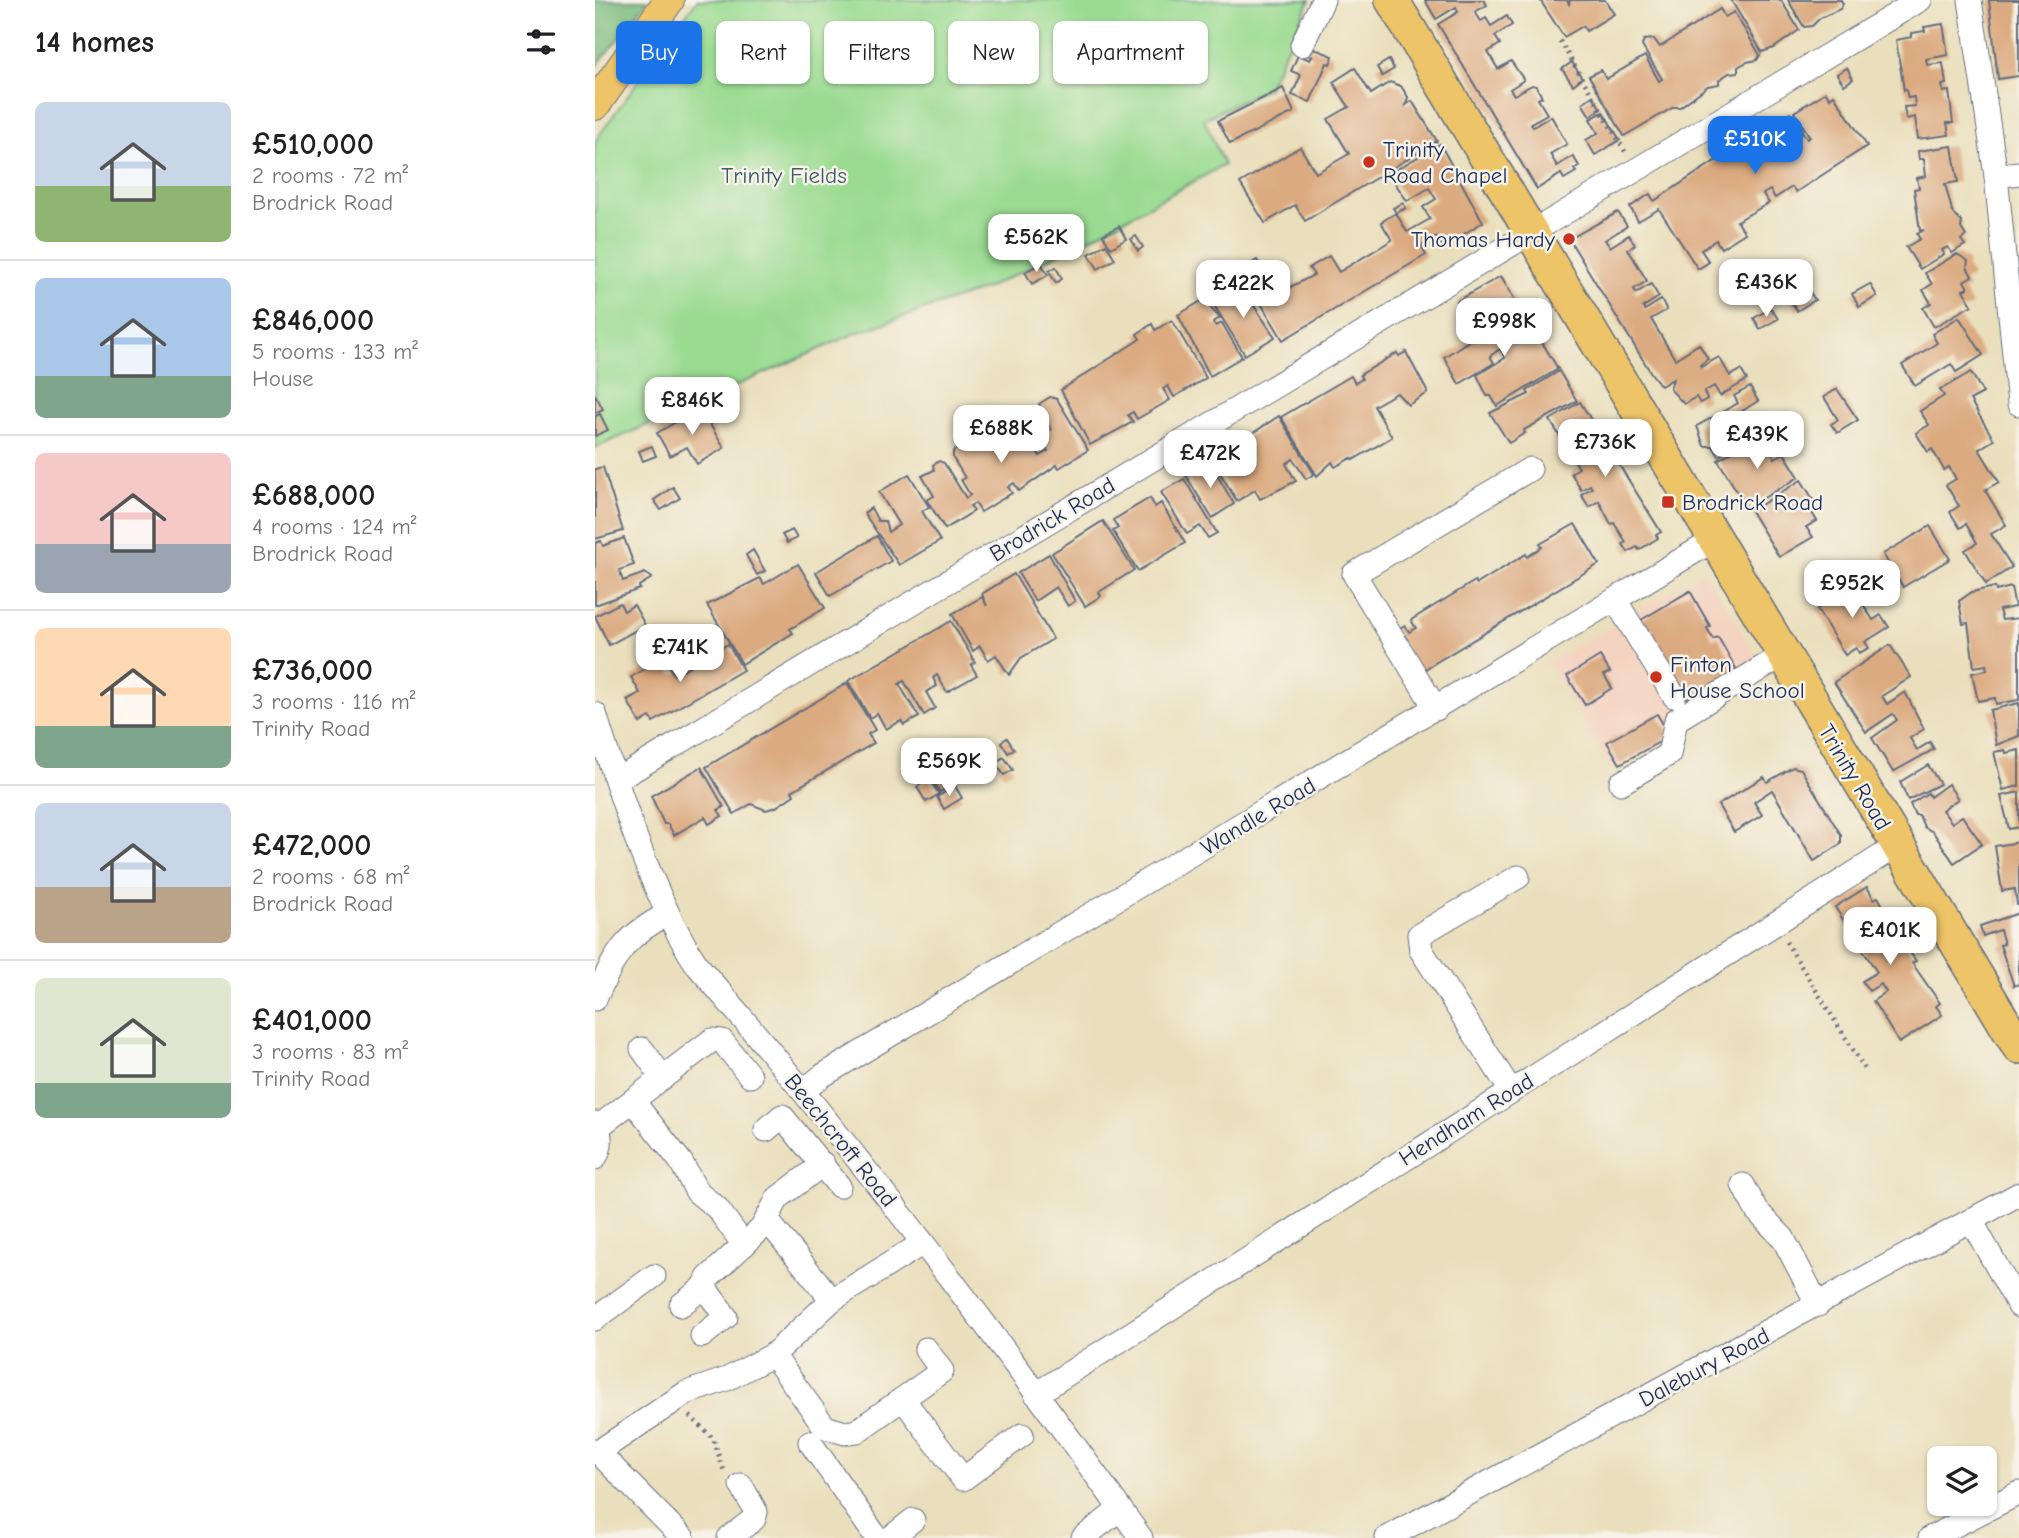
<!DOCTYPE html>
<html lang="en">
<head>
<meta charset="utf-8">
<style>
	:root { --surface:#fff; --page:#f6f6f6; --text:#202124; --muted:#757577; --line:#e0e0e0; --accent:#1a73e8 }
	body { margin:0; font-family:"Comic Neue",sans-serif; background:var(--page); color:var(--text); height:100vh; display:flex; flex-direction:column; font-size:26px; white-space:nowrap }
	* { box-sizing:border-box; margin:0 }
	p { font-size:23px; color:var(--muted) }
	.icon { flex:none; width:38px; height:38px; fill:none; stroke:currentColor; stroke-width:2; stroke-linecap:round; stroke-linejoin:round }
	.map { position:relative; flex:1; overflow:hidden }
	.side { display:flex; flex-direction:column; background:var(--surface); width:595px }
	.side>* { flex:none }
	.hud { position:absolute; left:21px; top:21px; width:665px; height:63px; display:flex; gap:14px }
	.buttons { position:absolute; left:1332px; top:1446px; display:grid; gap:14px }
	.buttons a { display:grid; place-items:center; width:70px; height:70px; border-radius:10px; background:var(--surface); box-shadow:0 2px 5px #0004; font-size:35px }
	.price { position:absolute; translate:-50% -60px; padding:0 16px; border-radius:14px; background:#fff; color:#222; font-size:23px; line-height:46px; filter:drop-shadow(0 2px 4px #0008) }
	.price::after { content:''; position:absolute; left:50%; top:42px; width:21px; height:16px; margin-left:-10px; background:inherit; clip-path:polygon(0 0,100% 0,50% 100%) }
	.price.selected { background:var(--accent); color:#fff }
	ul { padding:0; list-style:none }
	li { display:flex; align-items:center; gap:21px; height:175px; padding:0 35px }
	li+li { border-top:2px solid var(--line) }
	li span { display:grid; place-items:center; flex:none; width:196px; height:140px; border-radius:10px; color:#555 }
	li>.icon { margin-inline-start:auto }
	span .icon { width:84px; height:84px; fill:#fffc; stroke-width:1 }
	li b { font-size:30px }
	h2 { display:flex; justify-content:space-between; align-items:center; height:84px; padding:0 35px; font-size:30px }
	.pill { padding:0 24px; border-radius:10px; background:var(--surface); box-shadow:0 2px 5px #0004; font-size:24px; line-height:63px }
	.pill.selected { background:var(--accent); color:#fff }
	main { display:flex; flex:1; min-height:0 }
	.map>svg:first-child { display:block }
	.built { fill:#f4d3c0 }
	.green { fill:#9adb91; stroke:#5a8578; stroke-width:2 }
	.forest { fill:#7bbb7b; stroke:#4b756c; stroke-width:2 }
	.building { fill:#dbaa80 }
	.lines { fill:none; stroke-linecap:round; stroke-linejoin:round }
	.minor-casing { stroke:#636d7f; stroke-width:25 }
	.major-casing { stroke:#636d7f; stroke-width:32 }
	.highway-casing { stroke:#636d7f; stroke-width:36 }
	.path { stroke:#636d7f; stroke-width:4.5; stroke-dasharray:2 5; stroke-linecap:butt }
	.minor { stroke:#fff; stroke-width:23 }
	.major { stroke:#eec469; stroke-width:30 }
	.highway { stroke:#eec469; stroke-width:33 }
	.poi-dot { fill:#c8321e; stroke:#f7f3e8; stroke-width:2.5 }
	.labels { text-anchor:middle; stroke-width:5; stroke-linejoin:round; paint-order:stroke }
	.poi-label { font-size:23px; fill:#1b2f5e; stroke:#f7f3e8; text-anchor:start }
	.park-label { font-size:23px; fill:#3b5a6b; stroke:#f7f3e8 }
	.street-label { font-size:23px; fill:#1b2f5e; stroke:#f7f3e8 }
</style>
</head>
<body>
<main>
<section class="side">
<h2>14 homes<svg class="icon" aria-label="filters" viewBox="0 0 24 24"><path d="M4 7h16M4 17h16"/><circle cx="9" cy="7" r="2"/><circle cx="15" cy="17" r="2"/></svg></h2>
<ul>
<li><span style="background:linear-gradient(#c9d6e8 60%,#8fb573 0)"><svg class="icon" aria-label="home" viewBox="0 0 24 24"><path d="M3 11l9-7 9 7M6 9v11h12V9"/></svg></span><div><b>£510,000</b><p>2 rooms · 72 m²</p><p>Brodrick Road</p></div></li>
<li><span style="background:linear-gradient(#a9c7e8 70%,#7fa58c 0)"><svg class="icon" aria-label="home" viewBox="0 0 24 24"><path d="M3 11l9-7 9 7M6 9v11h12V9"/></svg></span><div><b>£846,000</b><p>5 rooms · 133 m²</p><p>House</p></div></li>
<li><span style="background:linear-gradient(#f6c9c9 65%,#9aa5b1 0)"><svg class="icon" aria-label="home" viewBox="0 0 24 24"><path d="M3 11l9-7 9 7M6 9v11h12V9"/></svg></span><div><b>£688,000</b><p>4 rooms · 124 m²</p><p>Brodrick Road</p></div></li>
<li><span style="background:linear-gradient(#ffd9b3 70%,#7fa58c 0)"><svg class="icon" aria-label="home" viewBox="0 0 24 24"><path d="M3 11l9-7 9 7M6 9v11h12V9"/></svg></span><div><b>£736,000</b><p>3 rooms · 116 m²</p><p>Trinity Road</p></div></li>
<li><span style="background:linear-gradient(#c9d6e8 60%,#b9a48a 0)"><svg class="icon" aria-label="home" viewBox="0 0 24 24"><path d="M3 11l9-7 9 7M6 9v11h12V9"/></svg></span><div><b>£472,000</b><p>2 rooms · 68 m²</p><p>Brodrick Road</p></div></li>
<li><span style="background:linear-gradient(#dfe7d0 75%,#7fa58c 0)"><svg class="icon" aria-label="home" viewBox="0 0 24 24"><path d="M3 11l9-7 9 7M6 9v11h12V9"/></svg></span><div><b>£401,000</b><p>3 rooms · 83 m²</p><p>Trinity Road</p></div></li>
</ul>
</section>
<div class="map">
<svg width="1424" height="1538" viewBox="0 0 1424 1538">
	<rect width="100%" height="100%" fill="#f7f3e8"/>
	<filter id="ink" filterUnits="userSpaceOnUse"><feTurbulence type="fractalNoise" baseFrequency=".0143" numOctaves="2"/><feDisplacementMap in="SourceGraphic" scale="14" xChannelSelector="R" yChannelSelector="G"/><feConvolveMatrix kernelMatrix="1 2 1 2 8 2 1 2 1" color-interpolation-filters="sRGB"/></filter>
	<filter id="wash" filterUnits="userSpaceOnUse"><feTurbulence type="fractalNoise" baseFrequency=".00686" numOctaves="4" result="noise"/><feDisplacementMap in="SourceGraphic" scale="28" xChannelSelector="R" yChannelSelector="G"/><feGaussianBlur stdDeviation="1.57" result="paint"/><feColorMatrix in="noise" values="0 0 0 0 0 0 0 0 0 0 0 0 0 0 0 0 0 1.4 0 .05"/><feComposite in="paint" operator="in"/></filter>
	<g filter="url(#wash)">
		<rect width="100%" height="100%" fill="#eadfbc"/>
		<path class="built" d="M1107,573L1113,576L1171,671L1077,736L1017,771L953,663Z"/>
		<path class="green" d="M102,0H715L673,87L609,119L629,165L484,244L392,288L261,333L0,448V141Z"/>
		<path class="forest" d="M0,0H53L0,68Z"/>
		<g id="blocks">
			<g class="building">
				<path d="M830,0H889L892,5L880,12L886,21L891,18L896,26L912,16L917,25L900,36L905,44L893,52L903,69L916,61L929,80L915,89L919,95L937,85L941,86L947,97L943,99L952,114L936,123L938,127L956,116L972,144L955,154L962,166L978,156L984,166L979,169L981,172L969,179L966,174L942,189L843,24L863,12L861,7L841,19Z"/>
				<path d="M945,0H972L974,4L975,0H1010L1019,14L991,31L988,26L969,37Z"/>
				<path d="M1136,0H1186L1204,30L1179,48L1167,52Z"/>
				<path d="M1193,0H1246L1248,4L1245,9L1225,18L1217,26L1209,27Z"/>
				<path d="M1394,0H1424V76L1403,79Z"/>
				<path d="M1125,9L1130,17L1139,12L1165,55L1162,60L1152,62L1143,67V72L1134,73L1124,80V84L1113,86L1085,107H1079L1029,136L994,76L1006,70L1011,79L1050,56L1064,81L1067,79L1047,46L1049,40L1059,39L1065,47Z"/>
				<path d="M1348,24L1353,55L1331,59L1332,65L1348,63L1351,84L1347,85L1348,92L1354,91L1358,123H1352L1354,135L1323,139L1320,117L1311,119L1309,107L1320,106L1319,97L1313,98L1311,90H1309L1301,40L1317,37V33L1330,31L1329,27Z"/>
				<path d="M715,47L738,56L735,64L732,63L715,102L697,95L706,75L696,71L703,55L715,60L717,56L712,55Z"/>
				<path d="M794,60L799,69L787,76L782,67Z"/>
				<path d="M977,62L987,78L978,85L967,69Z"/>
				<path d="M760,68L776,94L795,82L806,86L813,97L811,105L817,101L842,141L710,221L700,205L670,223L645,183L705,147L721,173L754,154L733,119L754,107L738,82Z"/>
				<path d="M1252,68L1258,79L1249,85L1242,74Z"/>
				<path d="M688,88L699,112L635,144L623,121Z"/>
				<path d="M1231,92L1235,98L1239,95L1272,146L1201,192L1197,187L1180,198L1175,190L1168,194L1174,203L1142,221L1150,233L1126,248L1121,240L1106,250L1114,262L1103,269L1064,209L1043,221L1035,207L1055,194L1059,201L1163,133L1170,144L1165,132L1195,113L1212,139L1215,137L1199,112Z"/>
				<path d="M998,96L1006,109L995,116L987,103Z"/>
				<path d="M1008,112L1025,140L1000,155L991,140L1003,133L995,119Z"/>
				<path d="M845,144L888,222L848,247L841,237L826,246L831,255L688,340L646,270L662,260L682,294L719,275L714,268L734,256L744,272L797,240L786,222L801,213L798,208L808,203L811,208L801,213L812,232L835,219L828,207L841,199L834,188L812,201L794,174Z"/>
				<path d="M1357,146L1363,182L1350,184L1358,214L1367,222L1366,228L1371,236L1366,240L1370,245L1357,253L1353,247L1347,250L1349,254L1325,269L1311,247L1325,239L1322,234L1329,230L1325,231L1319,189L1324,188L1322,178L1331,176L1329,159H1324L1323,151Z"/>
				<path d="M1023,212L1032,226L1010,240L1015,247L1034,235L1040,245L1033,249L1052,281L1039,289L1041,293L1056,284L1064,297L1048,307L1050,310L1066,300L1072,310L1056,319L1080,359L1104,344L1113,359L1105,365L1106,367L1124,357L1135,376L1146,370L1152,380L1125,396L1119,386L1109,392L1112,399L1105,403L1101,397L1089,404L1075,389L1078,379L1066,386L1056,373L974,239Z"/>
				<path d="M524,226L531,239L516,248L508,235Z"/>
				<path d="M541,236L548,247L543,251L536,239Z"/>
				<path d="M511,244L520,259L503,269L494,254Z"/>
				<path d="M1362,254L1373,261L1372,267L1377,276L1369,281L1373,288L1368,290L1377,305L1339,327L1328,308L1336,303L1328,290L1337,284L1330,273Z"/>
				<path d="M446,263L453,275L437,284L430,272Z"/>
				<path d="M461,267L467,279L461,283L454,271Z"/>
				<path d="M906,276L924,307L892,326L884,311L872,318L862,301Z"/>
				<path d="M1275,284L1282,296L1264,307L1257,294Z"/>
				<path d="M645,285L680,337L650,355L617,302Z"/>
				<path d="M1211,286L1220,300L1202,311L1193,297Z"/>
				<path d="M608,300L625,318L618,322L621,326L627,323L647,357L615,376L583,315Z"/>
				<path d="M926,307L963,369L902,406L896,396H892L882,375L910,358L905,349L895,356L899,363L864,384L849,357Z"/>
				<path d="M1176,308L1183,319L1165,329L1159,318Z"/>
				<path d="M1364,317L1388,355L1361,372L1356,364L1320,386L1307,365L1342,343L1337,334Z"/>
				<path d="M577,320L611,378L579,397L573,386L568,389L575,400L542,419L538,412L533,415L538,422L495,445L466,390L545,339L542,334L557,324L560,330Z"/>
				<path d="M811,352L833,393L813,405L802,393L779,406L797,437L758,460L756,458L740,467L737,462L722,476L686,417L756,376L760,383L767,379L765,375L802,353L804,356Z"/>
				<path d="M964,371L982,401L929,430L930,433L914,443L895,413L934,394L932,391Z"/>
				<path d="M1376,372L1388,393L1375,400L1399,440L1384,449L1404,482L1390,490L1411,525L1396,534L1417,567L1391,584L1370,550L1382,543L1371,524L1365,528L1355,512L1364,506L1351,485L1361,479L1354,467L1349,470L1337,449L1333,452L1321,433L1334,425L1325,411L1349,396L1345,390Z"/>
				<path d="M1155,387L1163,401L1144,413L1158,436L1124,456L1118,446H1109L1102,426L1143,403L1139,396Z"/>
				<path d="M1242,389L1263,420L1242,433L1236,424L1243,420L1229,397Z"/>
				<path d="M0,394L8,409L0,413Z"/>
				<path d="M455,397L462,399L493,450L464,468L462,465L424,491L419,483L413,487L417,493L386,512L380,503L375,506L379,511L350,529L332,500L339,496L327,476L339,470L338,465L344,461L349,463L371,498L375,495L366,480L370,478L358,458V451L368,446L374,448L372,444L387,435L404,459L387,430L409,417L415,435L429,427L445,456L453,451L445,437L456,430L444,404Z"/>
				<path d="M985,402L1066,532L1061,535L1063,538L1044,550L1042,547L1033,552L1028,544L1031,542L1019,523L1016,524L1004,501L994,507L986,494L997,488L995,485L986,490L976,473L984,468L955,420Z"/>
				<path d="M105,408L129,448L102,464L92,447L75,456L62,433Z"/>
				<path d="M5,414L13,430L0,436V416Z"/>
				<path d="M684,416L719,474L711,479L698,459L691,464L701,481L665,499L660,490L642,501L617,460Z"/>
				<path d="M1166,434L1180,458L1189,453L1204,477L1152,508L1123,460Z"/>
				<path d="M57,446L61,456L48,461L44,451Z"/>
				<path d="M614,461L639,504L617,518L591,476Z"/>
				<path d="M8,467L28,531L0,539V469Z"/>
				<path d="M314,474L334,507L327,511L345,541L304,565L269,513L276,508L283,521H290L293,532L304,525L284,492Z"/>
				<path d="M589,479L622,533L613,538L605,526L592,534L566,492Z"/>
				<path d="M1206,480L1221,504L1214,508L1222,521L1211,527L1218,537L1184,557L1156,511Z"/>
				<path d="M78,487L85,498L66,510L59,500Z"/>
				<path d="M555,498L560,507L566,503L590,543L543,571L518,531L523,528L518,520Z"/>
				<path d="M508,521L539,570L504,592L506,596L490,606L457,553Z"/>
				<path d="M980,524L1004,564L825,672L800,631L810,625L814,632L821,628L816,620L880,581L882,584L931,554L932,557L947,547L945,544Z"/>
				<path d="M1335,526L1355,559L1308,587L1288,554Z"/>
				<path d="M197,530L202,538L192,543L187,535Z"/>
				<path d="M282,536L296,561L235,596L221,572Z"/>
				<path d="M29,538L39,565L24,570L28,581L50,573L57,578L44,586L45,589L0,605V543L6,541L8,546Z"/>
				<path d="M158,550L170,571L162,575L151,555Z"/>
				<path d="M454,554L480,601L473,606L461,587L440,601L423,573Z"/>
				<path d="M203,564L230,608L195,629L198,633L147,664L112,605L165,578L169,584Z"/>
				<path d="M419,574L458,639L426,658L414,675L401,655L393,660L385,646L378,651L357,614L387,597L392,606L387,594Z"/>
				<path d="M1269,581L1277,594L1266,601L1278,620L1286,615L1294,627L1270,642L1274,648L1264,653L1261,648L1250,655L1222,609Z"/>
				<path d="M1400,587L1401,591L1416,587L1420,607L1404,610L1407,620L1424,618V700L1401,704L1400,698L1383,701L1377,673L1392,670L1391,665L1379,667L1373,623L1368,624L1364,601L1377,592Z"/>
				<path d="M1095,591L1115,626L1112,628L1118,639L1123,637L1144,674L1095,702L1046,620Z"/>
				<path d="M25,603L29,611L39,605L50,625L14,645L0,616Z"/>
				<path d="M356,621L380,662L376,665L382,675L352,692L342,675L338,678L342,686L331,692L340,708L329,715L309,681L304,684L324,717L309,725L306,721L291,729L282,713L275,718L253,681Z"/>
				<path d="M133,644L148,670L58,722L55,717L45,723L32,700L45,693L36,677L69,658L79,675Z"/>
				<path d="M1295,645L1316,677L1287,696L1292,704L1310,692L1329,729L1315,738L1322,750L1335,742L1339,749L1298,772L1277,738L1302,720L1298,714L1271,732L1239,682Z"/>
				<path d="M1005,656L1015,672L1009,675L1017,688L990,705L972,676Z"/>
				<path d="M252,683L280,730L273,734L279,743L197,791L199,795L181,807L171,810L156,804L139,814L111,767Z"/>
				<path d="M1424,703V736L1401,745L1395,710Z"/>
				<path d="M1062,714L1075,736L1025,764L1012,742Z"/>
				<path d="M412,738L419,749L413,753L406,742Z"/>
				<path d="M1410,750L1411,753L1424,750V786L1408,790L1399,752Z"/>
				<path d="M409,757L418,770L409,775L400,763Z"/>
				<path d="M1333,765L1345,784L1313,800L1305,782Z"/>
				<path d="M106,767L129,807L123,810L127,816L114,824L110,817L79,835L73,824H69L56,796Z"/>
				<path d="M1198,767L1206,769L1246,835V844L1219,861L1177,790L1159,802L1167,815L1139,832L1123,805L1169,777L1172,782Z"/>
				<path d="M354,771L361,782L345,792L338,781Z"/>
				<path d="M334,779L344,794L331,802L322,787Z"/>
				<path d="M1353,784L1363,799L1347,810L1357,823L1367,816L1387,844L1359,863L1338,832L1329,827L1324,815H1320L1315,804L1333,793L1335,797Z"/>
				<path d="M360,786L367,798L349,809L342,797Z"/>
				<path d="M1424,792V827L1414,829L1406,796Z"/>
				<path d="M1424,842V905H1422L1420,889L1407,891L1400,846Z"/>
				<path d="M1272,887L1279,899L1283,897L1294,916L1291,918L1321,961L1317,963L1345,1003L1341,1006L1347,1015L1304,1043L1278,1001L1291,992L1286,984L1274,991L1267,981L1282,972L1240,907Z"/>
				<path d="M1424,913V984L1419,986L1405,945L1409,944L1405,930L1388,936L1385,926Z"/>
			</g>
		</g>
	</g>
	<g filter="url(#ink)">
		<use href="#blocks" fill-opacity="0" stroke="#636d7f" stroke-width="2"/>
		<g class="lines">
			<g class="minor-casing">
				<g id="minor">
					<path d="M1375,0L1401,176L1424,404"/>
					<path d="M707,45L728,0"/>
					<path d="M1401,176L1424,173"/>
					<path d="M1021,601L1079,696"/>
					<path d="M841,709L759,574L935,469"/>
					<path d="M0,714C25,795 56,895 102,965C260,1148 406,1341 546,1538"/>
					<path d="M21,778L35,772L1325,0"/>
					<path d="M1026,783L1074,754L1081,720L1188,655"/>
					<path d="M0,999C21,955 27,937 73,914"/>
					<path d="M47,1049L68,1078"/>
					<path d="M208,1091L227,1076L1119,540"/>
					<path d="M916,1091L826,950L824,935L923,877"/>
					<path d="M38,1101L86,1162L102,1192L122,1208L149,1245"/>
					<path d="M0,1123C7,1134 7,1147 0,1158"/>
					<path d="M3,1127L117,1040L127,1041L155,1076"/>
					<path d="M171,1130L187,1116L244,1186"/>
					<path d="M1148,1185L1162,1211L1188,1238L1223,1305"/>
					<path d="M172,1220L237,1300"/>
					<path d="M1377,1222L1424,1306"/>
					<path d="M86,1305L109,1287"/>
					<path d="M0,1319L59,1276"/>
					<path d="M107,1336L131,1317L109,1287L113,1278L167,1228L183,1198L228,1164"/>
					<path d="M178,1355L230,1427L250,1433L262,1431L347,1371L331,1349"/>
					<path d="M441,1394L1302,846"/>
					<path d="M308,1399L368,1479L427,1435"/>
					<path d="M215,1442L282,1538"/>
					<path d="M0,1450L3,1452L91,1393L132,1379L178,1355L237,1300L328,1243"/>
					<path d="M3,1452L88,1538"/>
					<path d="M134,1538L159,1519L161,1512L146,1485"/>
					<path d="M295,1538L318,1520"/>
					<path d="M488,1538L525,1509"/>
					<path d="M792,1538L1424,1194"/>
					<path d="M1335,1538L1424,1493"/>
				</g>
			</g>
			<g class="major-casing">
				<path id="major" d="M0,105L74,0"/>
			</g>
			<g class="highway-casing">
				<path id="highway" d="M797,0L1424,1047"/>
			</g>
			<g class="path">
				<path d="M965,41L1031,153"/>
				<path d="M1191,942L1270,1069"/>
				<path d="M95,1416L118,1438L130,1474"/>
			</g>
			<use href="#minor" class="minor"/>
			<use href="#major" class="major"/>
			<use href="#highway" class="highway"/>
		</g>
	</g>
	<g class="poi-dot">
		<circle cx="774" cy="162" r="7"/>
		<circle cx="974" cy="239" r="7"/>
		<rect x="1066" y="495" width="14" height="14" rx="3.5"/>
		<circle cx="1061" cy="677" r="7"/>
	</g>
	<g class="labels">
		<g class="poi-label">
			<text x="788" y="157">Trinity<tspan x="788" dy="26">Road Chapel</tspan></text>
			<text x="960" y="247" text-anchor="end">Thomas Hardy</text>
			<text x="1087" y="510">Brodrick Road</text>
			<text x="1075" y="672">Finton<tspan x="1075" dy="26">House School</tspan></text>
		</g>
		<g class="park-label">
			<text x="189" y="183">Trinity Fields</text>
		</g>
		<g class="street-label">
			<text transform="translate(457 519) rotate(-31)" y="8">Brodrick Road</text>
			<text transform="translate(1260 777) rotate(59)" y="8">Trinity Road</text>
			<text transform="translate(663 816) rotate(-31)" y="8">Wandle Road</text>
			<text transform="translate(871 1119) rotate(-32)" y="8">Hendham Road</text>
			<text transform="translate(246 1140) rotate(51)" y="8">Beechcroft Road</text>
			<text transform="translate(1109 1367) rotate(-28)" y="8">Dalebury Road</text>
		</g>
	</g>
</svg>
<div class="buttons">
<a><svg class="icon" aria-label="layers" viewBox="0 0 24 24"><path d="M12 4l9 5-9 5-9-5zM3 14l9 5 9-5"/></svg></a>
</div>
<b class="price selected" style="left:1160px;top:176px">£510K</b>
<b class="price" style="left:441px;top:274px">£562K</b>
<b class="price" style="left:1171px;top:319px">£436K</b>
<b class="price" style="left:648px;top:320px">£422K</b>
<b class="price" style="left:909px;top:358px">£998K</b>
<b class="price" style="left:97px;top:437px">£846K</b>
<b class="price" style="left:406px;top:465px">£688K</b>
<b class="price" style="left:1162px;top:471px">£439K</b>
<b class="price" style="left:1010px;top:479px">£736K</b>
<b class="price" style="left:615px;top:490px">£472K</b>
<b class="price" style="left:1257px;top:620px">£952K</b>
<b class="price" style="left:85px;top:684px">£741K</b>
<b class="price" style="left:354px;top:798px">£569K</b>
<b class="price" style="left:1295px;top:967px">£401K</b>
<div class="hud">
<a class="pill selected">Buy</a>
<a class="pill">Rent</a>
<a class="pill">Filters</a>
<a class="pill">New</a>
<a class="pill">Apartment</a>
</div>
</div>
</main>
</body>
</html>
